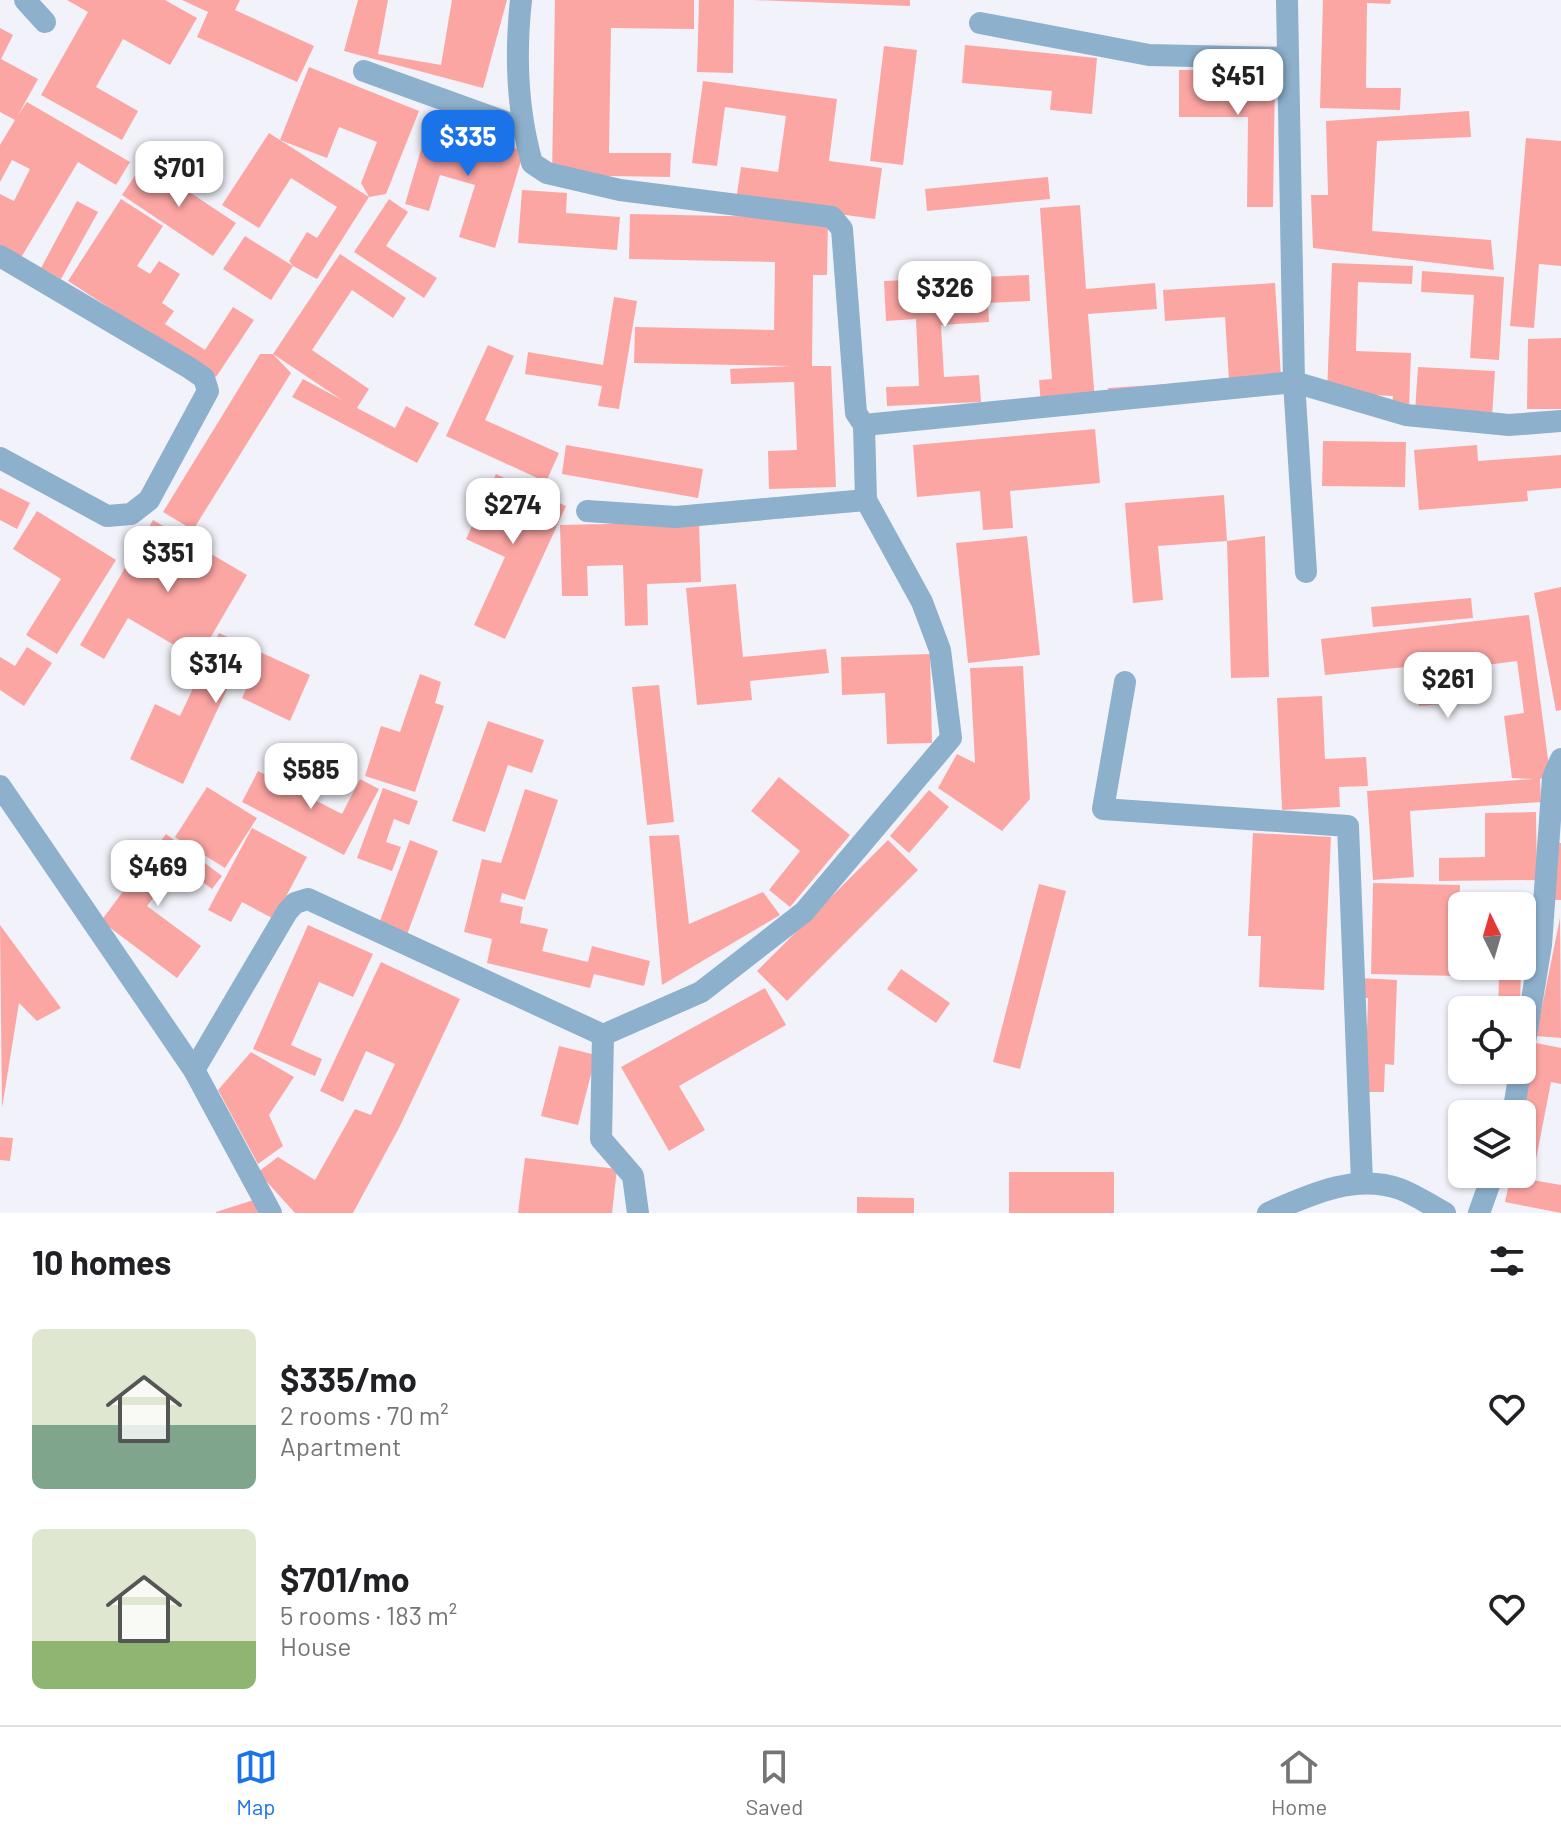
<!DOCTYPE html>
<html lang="en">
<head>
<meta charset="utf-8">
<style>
	:root { --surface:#fff; --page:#f6f6f6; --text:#202124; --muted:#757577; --line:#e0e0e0; --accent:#1a73e8 }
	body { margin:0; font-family:Barlow,sans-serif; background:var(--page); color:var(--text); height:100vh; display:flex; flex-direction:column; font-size:30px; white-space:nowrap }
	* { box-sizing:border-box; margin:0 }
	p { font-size:26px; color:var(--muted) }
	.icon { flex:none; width:44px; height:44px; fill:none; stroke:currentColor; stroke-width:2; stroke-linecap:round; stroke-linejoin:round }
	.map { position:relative; height:1213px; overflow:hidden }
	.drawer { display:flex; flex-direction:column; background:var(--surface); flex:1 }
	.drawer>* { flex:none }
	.needle { width:52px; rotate:355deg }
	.fabs { position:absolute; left:1448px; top:892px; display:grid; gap:16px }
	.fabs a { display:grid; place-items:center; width:88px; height:88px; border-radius:12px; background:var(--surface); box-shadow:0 2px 6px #0004; font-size:40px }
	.price { position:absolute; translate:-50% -68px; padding:0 18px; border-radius:16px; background:#fff; color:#222; font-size:26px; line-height:52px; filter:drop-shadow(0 2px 4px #0008) }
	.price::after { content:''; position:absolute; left:50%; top:48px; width:24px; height:18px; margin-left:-12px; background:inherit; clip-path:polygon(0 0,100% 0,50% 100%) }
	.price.active { background:var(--accent); color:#fff }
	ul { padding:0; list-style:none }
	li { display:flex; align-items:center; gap:24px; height:200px; padding:0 32px }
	li span { display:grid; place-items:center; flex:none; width:224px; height:160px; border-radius:12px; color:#555 }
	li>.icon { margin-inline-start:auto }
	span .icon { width:96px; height:96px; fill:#fffc; stroke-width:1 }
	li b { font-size:34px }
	h2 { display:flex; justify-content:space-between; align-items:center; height:96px; padding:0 32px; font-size:34px }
	.tabs { display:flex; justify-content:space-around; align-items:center; height:112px; border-top:2px solid var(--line); background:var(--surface); font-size:22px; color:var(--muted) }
	.tabs a { display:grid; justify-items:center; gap:4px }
	.tabs .active { color:var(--accent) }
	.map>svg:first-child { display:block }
	.building { fill:#fca6a4 }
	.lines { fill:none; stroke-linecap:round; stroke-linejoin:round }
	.minor { stroke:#8db0cd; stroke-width:22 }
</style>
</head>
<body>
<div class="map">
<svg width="1561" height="1213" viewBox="0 0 1561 1213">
	<rect width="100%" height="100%" fill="#f2f3fa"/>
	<g class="building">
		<path d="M67,0H165L197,18L170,65L123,39L96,87L138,111L122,140L41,95L88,12Z"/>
		<path d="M182,0H240L235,10L314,46L297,82L197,37L208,12Z"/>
		<path d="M358,0H388L378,54L441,65L452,0H507L483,88L344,51Z"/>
		<path d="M555,0H694V29L611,28L609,153H671L670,177L552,175Z"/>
		<path d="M699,0H734L733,73L697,72Z"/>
		<path d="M753,0H910V6Z"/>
		<path d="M1323,0H1391L1390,4L1367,3L1366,88H1401L1400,110L1320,108Z"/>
		<path d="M0,28L13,35L1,59L38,79L18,115L27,102L130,162L116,185L78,162L19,261L0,249V194L14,201L30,169L12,160L0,182V145L15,120L0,112Z"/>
		<path d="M965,45L1097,58L1092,114L1050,110L1052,91L962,83Z"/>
		<path d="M884,46L917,50L903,165L870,161Z"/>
		<path d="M309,67L419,111L386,194L369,197L361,183L377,142L339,127L327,158L280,140Z"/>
		<path d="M1179,70H1275L1273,207H1247L1248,117H1179Z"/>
		<path d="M703,81L837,99L829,161L882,168L875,219L736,200L741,167L778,172L786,116L725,107L717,166L692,163Z"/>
		<path d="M1469,111L1471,137L1377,141L1372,231L1491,240L1494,270L1313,248L1311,195H1328L1326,121Z"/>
		<path d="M429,123L524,151L495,248L459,237L475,185L440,175L429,211L405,204Z"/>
		<path d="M269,133L369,197L317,279L293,266L271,300L223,269L245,236L293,266L289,261L307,232L317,238L337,207L291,178L259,228L222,205Z"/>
		<path d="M1526,138L1561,141V266L1539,264L1534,328L1510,326Z"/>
		<path d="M144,162L236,223L213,256L122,195Z"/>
		<path d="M1048,177L1050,199L927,211L925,189Z"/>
		<path d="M522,190L567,193L566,213L620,217L617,250L518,243Z"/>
		<path d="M121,199L163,226L137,266L150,274L159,261L180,274L162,303L174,311L165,324L205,350L233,307L254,320L216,377L68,281Z"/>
		<path d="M389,199L408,212L386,246L437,278L424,298L354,252Z"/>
		<path d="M77,201L98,212L61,279L41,268Z"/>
		<path d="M1080,205L1086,289L1155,283L1157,309L1088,314L1095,401L1041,405L1039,380L1052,379L1040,208Z"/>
		<path d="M630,214L828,218L827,275H813L812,366H831L836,487L769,489L768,451L797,450L794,382L731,384L730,369L791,366L634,363L635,327L774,330L775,262L629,259Z"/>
		<path d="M340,254L406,298L393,318L352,290L312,350L369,389L357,408L395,428L406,406L439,423L417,463L292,397L303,379L342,400L273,354Z"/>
		<path d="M1332,263L1413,266L1412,284L1358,282L1356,351L1411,353L1409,410L1392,409L1393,396L1327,393Z"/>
		<path d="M1422,271L1504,277L1499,360L1470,358L1474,295L1421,292Z"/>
		<path d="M1029,275L1030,301L988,303L989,322L941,325L944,377L979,375L981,402L887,406L886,387L919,386L916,319L886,321L884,281Z"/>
		<path d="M1275,283L1282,393L1109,404L1108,388L1229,380L1225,317L1165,321L1163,290Z"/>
		<path d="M614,297L637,301L619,409L598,406L602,386L525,374L528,352L603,365Z"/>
		<path d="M1561,338V409H1527L1528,339Z"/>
		<path d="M488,345L514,356L485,420L559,453L546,482L446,436Z"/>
		<path d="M260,354H273L291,373L193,530L163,512Z"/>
		<path d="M1418,367L1495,371L1492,417L1415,412Z"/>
		<path d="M1095,429L1100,483L1010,491L1013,528L983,530L980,491L917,497L913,445Z"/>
		<path d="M1323,441L1406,442L1405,487L1322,486Z"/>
		<path d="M566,445L703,469L698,498L562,474Z"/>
		<path d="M1477,445L1478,461L1561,455V488L1527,491L1528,501L1419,510L1414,450Z"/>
		<path d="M496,474L566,506L505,639L474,625L505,557L466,539Z"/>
		<path d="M0,488L30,503L17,529L0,520Z"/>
		<path d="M1224,495L1227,541L1158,546L1163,600L1133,603L1125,503Z"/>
		<path d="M37,511L116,560L57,654L26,635L61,579L13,549Z"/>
		<path d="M153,520L247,575L198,659L128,618L104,659L80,645Z"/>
		<path d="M699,522L701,582L647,584L648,625L625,626L623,565L587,566L588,596H562L560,525Z"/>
		<path d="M1027,536L1040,655L968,663L956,543Z"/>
		<path d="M1265,536L1269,677L1231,678L1227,541Z"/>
		<path d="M736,584L743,657L826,649L829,673L750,681L752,700L697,705L686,588Z"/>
		<path d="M1561,587V710L1556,711L1534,593Z"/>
		<path d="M1471,598L1473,618L1373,627L1371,607Z"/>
		<path d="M1529,615L1550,774L1540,779L1541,802L1410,811L1414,877L1373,880L1367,791L1533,779L1512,778L1504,716L1524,713L1517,661L1463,668L1467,695L1443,698L1437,658L1442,704L1419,706L1416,666L1325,675L1321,639Z"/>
		<path d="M219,633L310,675L290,721L242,698L250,681L234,674L183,784L130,759L155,704L180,716Z"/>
		<path d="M27,647L52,663L24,706L0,690V657L15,666Z"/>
		<path d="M930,654L932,743L887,744L885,693L842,695L841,657Z"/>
		<path d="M1023,666L1030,799L1002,831L938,788L957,754L975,763L970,668Z"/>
		<path d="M420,674L441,682L435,703L444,706L415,792L365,776L381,726L400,732Z"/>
		<path d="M659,685L674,822L647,825L632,687Z"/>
		<path d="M1322,696L1325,759L1366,757L1368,786L1339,787L1340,807L1282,810L1277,698Z"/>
		<path d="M488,721L544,740L532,773L508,765L485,832L452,821Z"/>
		<path d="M258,771L342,814L360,779L379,789L344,855L242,802Z"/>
		<path d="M779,777L850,835L790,907L769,890L800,851L751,811Z"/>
		<path d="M207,787L257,818L225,868L175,837Z"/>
		<path d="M383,788L418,801L409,825L394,819L386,842L401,847L392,871L357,858Z"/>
		<path d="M525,789L558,800L525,900L502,893L500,902L523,907L520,923L548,929L542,951L588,962L592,946L650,961L644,986L594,974L590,988L487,963L492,939L464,932L482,859L501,863Z"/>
		<path d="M929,790L949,807L909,853L890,836Z"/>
		<path d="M1536,812L1537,880L1439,881V858L1485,857V813Z"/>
		<path d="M252,828L307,857L274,919L242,902L231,922L208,910Z"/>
		<path d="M1253,833L1331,837L1324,990L1259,987L1261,936H1248Z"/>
		<path d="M166,834L222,876L212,889L179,864L147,906L201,946L177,978L101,921Z"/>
		<path d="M679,835L689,924L763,892L780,915L662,985L649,836Z"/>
		<path d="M410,840L438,851L405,940L377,929Z"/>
		<path d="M888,840L918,870L787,1001L757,971Z"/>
		<path d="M1556,843H1561V900H1553Z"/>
		<path d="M1373,883L1460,885L1458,939H1462V966H1521L1520,1010H1498L1499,977L1371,974Z"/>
		<path d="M1039,884L1066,891L1020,1069L993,1062Z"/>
		<path d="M1560,918L1561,1038L1536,1036Z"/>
		<path d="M0,925L61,1008L37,1021L19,1003L2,1108Z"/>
		<path d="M308,925L373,954L353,997L319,982L291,1045L322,1059L315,1076L253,1049Z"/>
		<path d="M381,962L460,999L399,1128L353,1213H295L258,1172L278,1157L315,1180L355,1109L371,1115L395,1064L366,1051L343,1102L320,1091Z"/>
		<path d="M901,969L950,1003L936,1023L887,989Z"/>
		<path d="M1360,978L1397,980L1394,1065L1385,1064L1384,1092H1365L1368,998H1361Z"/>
		<path d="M765,988L786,1025L679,1086L705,1130L669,1151L621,1067Z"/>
		<path d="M1536,1043L1561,1048V1084L1551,1082L1532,1180L1561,1185V1213L1505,1202L1511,1174H1522V1115Z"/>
		<path d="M559,1046L596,1055L578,1125L541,1116Z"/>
		<path d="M251,1052L294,1077L269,1115L283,1146L258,1164L218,1090Z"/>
		<path d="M0,1137L13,1138L10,1161L0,1160Z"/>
		<path d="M525,1158L617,1169L612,1213H518Z"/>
		<rect x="1009" y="1172" width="105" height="41"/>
		<path d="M857,1197L914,1198V1213H857Z"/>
		<path d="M257,1199L262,1213H216V1212Z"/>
	</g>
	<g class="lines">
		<g class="minor">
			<path d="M25,0L45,22"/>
			<path d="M521,0C515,55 517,110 532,163L547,173L620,190L832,217L842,229L856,413L864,425L1294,382L1406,415L1509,425L1561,421"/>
			<path d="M1287,0L1294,382L1306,572"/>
			<path d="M980,23L1149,55L1288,58"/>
			<path d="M364,71L522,128"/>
			<path d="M0,256L188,367L204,378L208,391L149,500L131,514L107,516L0,458"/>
			<path d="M587,511L676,517L866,500L864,425"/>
			<path d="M1125,682L1103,809L1348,826L1362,1182"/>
			<path d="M0,786L194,1070L271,1213"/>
			<path d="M603,1035L601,1139L633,1176L638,1213"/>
			<path d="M194,1070L287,912L295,903L308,899L603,1035L701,992L804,912L951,738L940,650L922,602L866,500"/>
			<path d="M1513,1114L1541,945L1553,778L1561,759"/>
			<path d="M1268,1213C1309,1195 1355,1173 1400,1189C1416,1195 1430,1205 1445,1213"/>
			<path d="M1479,1213L1493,1174"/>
		</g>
	</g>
</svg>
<div class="fabs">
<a><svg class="needle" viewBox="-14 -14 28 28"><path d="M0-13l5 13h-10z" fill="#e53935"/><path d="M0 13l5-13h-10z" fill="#757577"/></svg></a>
<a><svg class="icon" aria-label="locate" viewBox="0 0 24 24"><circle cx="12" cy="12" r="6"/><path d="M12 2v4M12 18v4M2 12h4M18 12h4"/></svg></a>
<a><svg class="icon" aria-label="layers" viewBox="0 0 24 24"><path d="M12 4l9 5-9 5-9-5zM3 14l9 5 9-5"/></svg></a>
</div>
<b class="price" style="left:1238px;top:117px">$451</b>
<b class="price active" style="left:468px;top:178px">$335</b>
<b class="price" style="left:179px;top:209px">$701</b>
<b class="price" style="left:945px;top:329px">$326</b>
<b class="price" style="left:513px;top:546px">$274</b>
<b class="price" style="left:168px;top:594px">$351</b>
<b class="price" style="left:216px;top:705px">$314</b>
<b class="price" style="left:1448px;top:720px">$261</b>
<b class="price" style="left:311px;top:811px">$585</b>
<b class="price" style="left:158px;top:908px">$469</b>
</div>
<section class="drawer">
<h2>10 homes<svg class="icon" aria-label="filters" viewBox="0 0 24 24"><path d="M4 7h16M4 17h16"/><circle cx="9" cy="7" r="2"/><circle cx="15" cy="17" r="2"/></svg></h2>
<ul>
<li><span style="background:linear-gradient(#dfe7d0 60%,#7fa58c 0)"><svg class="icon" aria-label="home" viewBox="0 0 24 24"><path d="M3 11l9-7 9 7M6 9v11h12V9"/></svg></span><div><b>$335/mo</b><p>2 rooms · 70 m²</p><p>Apartment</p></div><svg class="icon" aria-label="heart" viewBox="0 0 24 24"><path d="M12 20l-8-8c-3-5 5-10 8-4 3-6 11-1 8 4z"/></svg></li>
<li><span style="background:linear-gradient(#dfe7d0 70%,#8fb573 0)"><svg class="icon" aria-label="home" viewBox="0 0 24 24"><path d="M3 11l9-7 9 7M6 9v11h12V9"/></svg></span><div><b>$701/mo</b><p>5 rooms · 183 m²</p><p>House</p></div><svg class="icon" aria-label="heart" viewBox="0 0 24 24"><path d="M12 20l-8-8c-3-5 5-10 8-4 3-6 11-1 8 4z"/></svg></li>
</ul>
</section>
<nav class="tabs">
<a class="active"><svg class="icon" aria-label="map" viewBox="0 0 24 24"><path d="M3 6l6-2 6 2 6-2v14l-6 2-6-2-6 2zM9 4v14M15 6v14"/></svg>Map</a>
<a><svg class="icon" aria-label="saved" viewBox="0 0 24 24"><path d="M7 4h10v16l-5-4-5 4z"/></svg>Saved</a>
<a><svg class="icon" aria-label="home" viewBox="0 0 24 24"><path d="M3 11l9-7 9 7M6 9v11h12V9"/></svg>Home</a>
</nav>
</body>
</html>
